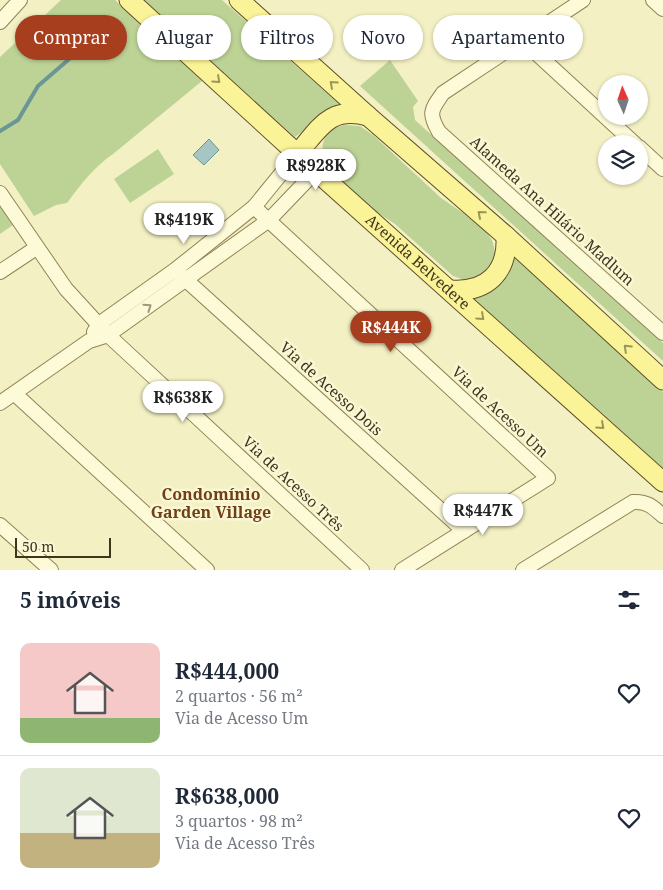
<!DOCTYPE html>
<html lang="pt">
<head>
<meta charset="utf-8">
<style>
	:root { --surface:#fff; --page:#f2f2f3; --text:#1f2937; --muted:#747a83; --line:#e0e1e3; --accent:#a73f1f }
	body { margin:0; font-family:"Noto Serif",serif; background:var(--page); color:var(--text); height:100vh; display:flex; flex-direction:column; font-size:19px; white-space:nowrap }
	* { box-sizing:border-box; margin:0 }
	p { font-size:16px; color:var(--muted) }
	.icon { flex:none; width:28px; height:28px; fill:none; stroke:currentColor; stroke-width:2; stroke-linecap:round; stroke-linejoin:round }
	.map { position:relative; height:570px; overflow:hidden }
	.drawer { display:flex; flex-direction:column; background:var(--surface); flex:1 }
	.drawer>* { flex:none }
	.top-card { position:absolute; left:15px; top:15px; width:634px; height:45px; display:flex; gap:10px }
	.needle { width:32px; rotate:357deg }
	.controls { position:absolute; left:598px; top:75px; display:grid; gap:10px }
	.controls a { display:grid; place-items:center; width:50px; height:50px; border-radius:50%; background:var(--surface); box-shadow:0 1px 4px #0004; font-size:25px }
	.scale { position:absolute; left:15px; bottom:12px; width:96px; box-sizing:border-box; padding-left:5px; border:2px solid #3f351d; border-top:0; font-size:14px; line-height:18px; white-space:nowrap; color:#3f351d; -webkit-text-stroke:4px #faf8d4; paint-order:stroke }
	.price { position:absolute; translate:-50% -42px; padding:0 11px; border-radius:18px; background:#fff; color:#222; font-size:16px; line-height:32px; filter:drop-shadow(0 1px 2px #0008) }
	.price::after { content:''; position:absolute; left:50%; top:30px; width:15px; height:11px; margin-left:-8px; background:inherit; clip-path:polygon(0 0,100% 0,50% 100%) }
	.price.current { background:var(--accent); color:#fff }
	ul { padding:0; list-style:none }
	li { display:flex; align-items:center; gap:15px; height:125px; padding:0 20px }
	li+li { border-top:1px solid var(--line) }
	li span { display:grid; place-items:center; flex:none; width:140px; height:100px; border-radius:10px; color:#555 }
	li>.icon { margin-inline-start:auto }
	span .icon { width:60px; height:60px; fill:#fffc; stroke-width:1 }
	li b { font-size:21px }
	h2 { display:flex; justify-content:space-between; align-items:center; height:60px; padding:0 20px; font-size:21px }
	.pill { padding:0 18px; border-radius:22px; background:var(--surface); box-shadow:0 1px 4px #0004; font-size:18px; line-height:45px }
	.pill.current { background:var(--accent); color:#fff }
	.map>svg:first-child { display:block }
	.grass { fill:#bdd395 }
	.water { fill:#a6c6c4; stroke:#6b9695 }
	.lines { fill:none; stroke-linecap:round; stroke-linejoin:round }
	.stream { stroke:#6b9695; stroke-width:4 }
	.minor-casing { stroke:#918357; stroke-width:16 }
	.major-casing { stroke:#5e4f2c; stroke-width:21 }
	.minor { stroke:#fdfad8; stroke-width:14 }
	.major { stroke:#fbf397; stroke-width:19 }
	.oneway { stroke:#9d945a }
	.oneway2 { stroke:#9e987a }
	.labels { text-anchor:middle; stroke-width:5; stroke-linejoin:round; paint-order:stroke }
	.street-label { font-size:15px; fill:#3f351d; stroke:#faf8d4 }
	.neighbourhood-label { font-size:16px; font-weight:bold; fill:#713f17; stroke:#faf8d4 }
</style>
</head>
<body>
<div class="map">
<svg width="663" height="570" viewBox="0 0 663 570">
	<rect width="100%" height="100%" fill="#f3f0c3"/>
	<g class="grass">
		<path d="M61,0H115L202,81L113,154C94,167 81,184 67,203L56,205L34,216L0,164V57Z"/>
		<path d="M142,0H222L339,104L295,137Z"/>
		<path d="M390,60L418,101L413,107L415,120L663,343V361L360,86Z"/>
		<path d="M344,125L360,126L373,135L441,198L463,213L486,232L492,240L494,247L495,254L490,268L480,278L468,281L453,276L395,224L378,213L327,167C317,148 323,130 344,125Z"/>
		<path d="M158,149L174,174L130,203L114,179Z"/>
		<path d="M0,206L13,225L0,234Z"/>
		<path d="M511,255L663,392V469L469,295Z"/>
	</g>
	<path class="water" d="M209,139L219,150L204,165L193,155Z"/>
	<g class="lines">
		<path class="stream" d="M0,131L18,120L38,86L75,54L108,46L124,37"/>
		<g class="minor-casing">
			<g id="minor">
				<path d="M583,0L443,93C431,110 428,113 439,132L663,333"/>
				<path d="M653,0L663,9"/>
				<path d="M0,22L20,0"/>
				<path d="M522,40L635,144"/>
				<path d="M639,147L663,169"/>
				<path d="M0,193L66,289L108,335L362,570"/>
				<path d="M254,207L548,478L402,570"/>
				<path d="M175,270L464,531"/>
				<path d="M0,272L36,248"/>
				<path d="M94,332L99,324L175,270L254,207L298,153"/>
				<path d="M15,394L207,570"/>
				<path d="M0,403L89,341L108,335L269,220L316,171"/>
				<path d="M0,525L51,570"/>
				<path d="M523,570L633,502C647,501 653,507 663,516"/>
			</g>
		</g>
		<g class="major-casing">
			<g id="major">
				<path id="s1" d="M129,0L316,171L663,482"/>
				<path d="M239,0L368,116L506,236L663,380"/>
				<path d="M298,153C320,128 329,106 368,116"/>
				<path d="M450,290C487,293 508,272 506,236"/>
			</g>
		</g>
		<use href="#minor" class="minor"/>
		<use href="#major" class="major"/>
	</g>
	<defs><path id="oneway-chevron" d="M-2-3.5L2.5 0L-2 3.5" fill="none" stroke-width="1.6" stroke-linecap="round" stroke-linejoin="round" transform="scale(1.25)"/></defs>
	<g class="oneway">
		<use href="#oneway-chevron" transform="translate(217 80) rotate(42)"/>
		<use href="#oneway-chevron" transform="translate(333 84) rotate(-138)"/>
		<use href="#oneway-chevron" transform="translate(481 214) rotate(-139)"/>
		<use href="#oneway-chevron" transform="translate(481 317) rotate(42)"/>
		<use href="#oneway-chevron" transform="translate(627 348) rotate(-137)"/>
		<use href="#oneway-chevron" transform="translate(601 426) rotate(42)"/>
	</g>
	<use class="oneway2" href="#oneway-chevron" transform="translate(148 307) rotate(-35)"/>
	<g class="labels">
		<g class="street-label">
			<text transform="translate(552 211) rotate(42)" y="5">Alameda Ana Hilário Madlum</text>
			<text dy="5" stroke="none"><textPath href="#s1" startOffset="390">Avenida Belvedere</textPath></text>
			<text transform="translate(331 389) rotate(42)" y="5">Via de Acesso Dois</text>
			<text transform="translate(500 412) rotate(43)" y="5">Via de Acesso Um</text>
			<text transform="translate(293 484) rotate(43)" y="5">Via de Acesso Três</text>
		</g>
		<g class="neighbourhood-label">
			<text x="211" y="500">Condomínio<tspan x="211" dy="18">Garden Village</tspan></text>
		</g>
	</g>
</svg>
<div class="controls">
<a><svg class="needle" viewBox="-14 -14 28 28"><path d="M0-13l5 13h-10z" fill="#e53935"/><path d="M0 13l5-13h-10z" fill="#747a83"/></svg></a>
<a><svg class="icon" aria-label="layers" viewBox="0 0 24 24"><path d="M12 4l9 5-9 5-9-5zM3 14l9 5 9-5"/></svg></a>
</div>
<div class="scale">50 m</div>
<b class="price" style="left:316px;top:191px">R$928K</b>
<b class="price" style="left:184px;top:245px">R$419K</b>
<b class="price current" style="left:391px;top:353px">R$444K</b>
<b class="price" style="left:183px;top:423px">R$638K</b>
<b class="price" style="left:483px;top:536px">R$447K</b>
<div class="top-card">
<a class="pill current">Comprar</a>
<a class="pill">Alugar</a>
<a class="pill">Filtros</a>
<a class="pill">Novo</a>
<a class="pill">Apartamento</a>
</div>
</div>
<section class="drawer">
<h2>5 imóveis<svg class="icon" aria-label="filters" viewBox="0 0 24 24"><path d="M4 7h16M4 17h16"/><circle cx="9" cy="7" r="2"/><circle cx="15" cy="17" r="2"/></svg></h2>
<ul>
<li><span style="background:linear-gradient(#f6c9c9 75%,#8fb573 0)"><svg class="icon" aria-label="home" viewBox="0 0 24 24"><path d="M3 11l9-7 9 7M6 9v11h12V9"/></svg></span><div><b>R$444,000</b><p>2 quartos · 56 m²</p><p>Via de Acesso Um</p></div><svg class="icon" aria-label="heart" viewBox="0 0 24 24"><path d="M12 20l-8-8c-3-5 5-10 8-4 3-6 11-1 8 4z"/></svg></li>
<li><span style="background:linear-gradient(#dfe7d0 65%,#c2b280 0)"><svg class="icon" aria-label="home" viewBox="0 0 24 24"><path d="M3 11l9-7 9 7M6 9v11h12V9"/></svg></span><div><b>R$638,000</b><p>3 quartos · 98 m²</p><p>Via de Acesso Três</p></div><svg class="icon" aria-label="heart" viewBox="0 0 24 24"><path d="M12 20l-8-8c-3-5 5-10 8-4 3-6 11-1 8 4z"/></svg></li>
</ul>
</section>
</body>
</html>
